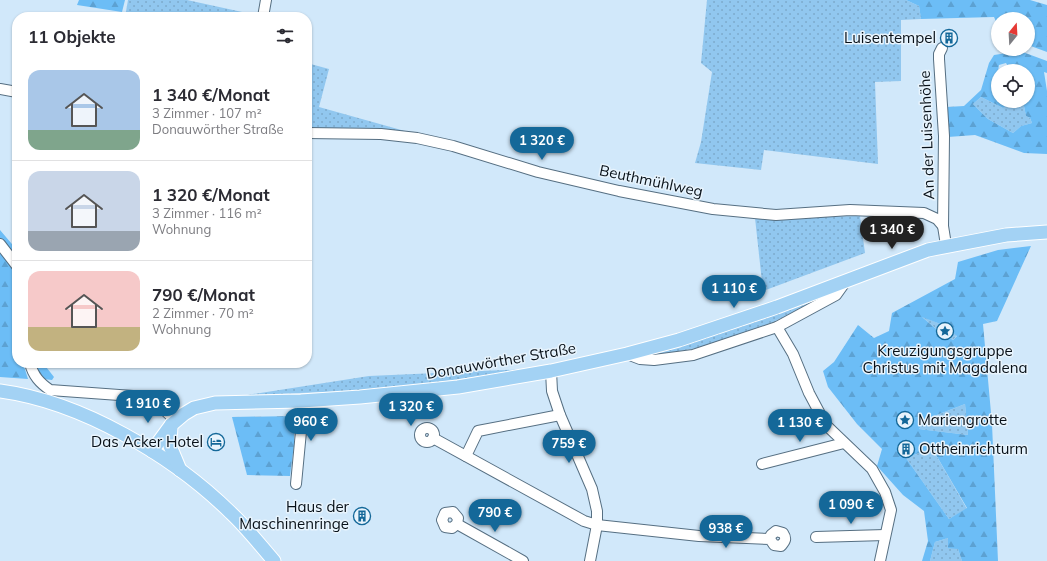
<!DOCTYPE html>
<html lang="de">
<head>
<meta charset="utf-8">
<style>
	:root { --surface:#fff; --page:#f7f7f7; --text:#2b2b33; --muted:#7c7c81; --line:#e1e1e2; --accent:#146899 }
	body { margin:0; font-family:Mulish,sans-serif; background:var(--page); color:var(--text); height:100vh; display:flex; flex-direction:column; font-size:15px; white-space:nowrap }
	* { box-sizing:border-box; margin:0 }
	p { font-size:13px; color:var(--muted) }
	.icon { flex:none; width:22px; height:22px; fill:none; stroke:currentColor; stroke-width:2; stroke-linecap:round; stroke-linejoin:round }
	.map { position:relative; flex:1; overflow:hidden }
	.drawer { position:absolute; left:12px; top:12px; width:300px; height:356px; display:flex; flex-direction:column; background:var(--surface); border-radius:16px; box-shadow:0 1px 3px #0004 }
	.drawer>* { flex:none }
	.needle { width:26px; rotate:18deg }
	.tools { position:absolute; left:991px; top:12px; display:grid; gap:8px }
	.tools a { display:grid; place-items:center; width:44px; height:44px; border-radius:50%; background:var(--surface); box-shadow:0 1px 3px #0004; font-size:20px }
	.price { position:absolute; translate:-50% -34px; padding:0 9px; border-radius:14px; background:var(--accent); color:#fff; font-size:13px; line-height:26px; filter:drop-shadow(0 1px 2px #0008) }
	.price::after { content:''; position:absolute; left:50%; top:24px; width:12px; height:9px; margin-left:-6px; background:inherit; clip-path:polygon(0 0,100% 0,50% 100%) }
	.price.on { background:#222; color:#fff }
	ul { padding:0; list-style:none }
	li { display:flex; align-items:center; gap:12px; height:100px; padding:0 16px }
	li+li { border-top:1px solid var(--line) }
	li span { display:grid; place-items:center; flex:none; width:112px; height:80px; border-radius:12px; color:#555 }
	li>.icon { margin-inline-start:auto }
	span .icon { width:48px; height:48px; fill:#fffc; stroke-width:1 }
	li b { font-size:17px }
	h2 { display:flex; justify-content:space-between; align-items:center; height:48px; padding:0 16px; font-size:17px }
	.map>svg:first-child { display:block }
	.grass { fill:url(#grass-dots) }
	.forest { fill:url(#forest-firs); fill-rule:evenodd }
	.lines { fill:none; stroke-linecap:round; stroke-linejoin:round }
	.minor-casing { stroke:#566f82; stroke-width:12 }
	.major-casing { stroke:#fff; stroke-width:15 }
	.minor { stroke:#fff; stroke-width:10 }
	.major { stroke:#a3d2f4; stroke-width:13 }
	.labels { text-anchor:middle; stroke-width:3; stroke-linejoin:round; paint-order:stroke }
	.poi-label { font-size:15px; fill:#071018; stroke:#e8f4fd; text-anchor:end }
	.street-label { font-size:15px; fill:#071018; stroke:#e8f4fd }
</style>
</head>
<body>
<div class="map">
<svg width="1047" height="561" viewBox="0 0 1047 561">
	<defs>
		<pattern id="grass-dots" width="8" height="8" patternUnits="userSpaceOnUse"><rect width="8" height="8" fill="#91c7ef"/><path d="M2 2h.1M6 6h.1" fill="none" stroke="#7caacc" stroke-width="1.8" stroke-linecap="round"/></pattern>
		<pattern id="forest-firs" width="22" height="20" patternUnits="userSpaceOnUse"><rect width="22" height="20" fill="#6cbdf6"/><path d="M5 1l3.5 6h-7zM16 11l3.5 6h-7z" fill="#5ca1d2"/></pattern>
	</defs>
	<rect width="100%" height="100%" fill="#d1e8fa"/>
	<g class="grass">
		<path d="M128,0H187L256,15V17H125Z"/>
		<path d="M707,0H906L919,6L921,19L901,20V81L875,82L878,164L764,150L761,170L695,163L701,142L712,72L701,63Z"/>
		<path d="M307,63L329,69L319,107L412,133C377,128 342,128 307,128Z"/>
		<path d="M981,97L1003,108L1010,104L1009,101H1023L1026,116L1030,118L1032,123L1021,126L1013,133L988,119L973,104Z"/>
		<path d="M860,216L865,253L763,291L755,218Z"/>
		<path d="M833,293L771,323L702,347L646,357L645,353Z"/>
		<path d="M921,316L943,325L957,335L953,340L941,333Z"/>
		<path d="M529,369L425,384L351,391L247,395L369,376Z"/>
		<path d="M965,404L968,435L919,429L929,418Z"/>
		<path d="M932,448L967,509L949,519L906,458Z"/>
		<path d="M948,538L958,549L962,561H930L935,542Z"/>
	</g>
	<g class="forest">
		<path d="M79,0H125L122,12L77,5Z"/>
		<path d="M906,0H1030L1047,5V52L1028,45V19H998V26L994,17L921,19L919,6Z"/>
		<path d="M1020,51L1047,61V73L1044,72L1047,91V154L1024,153L975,135L948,137L947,107L964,106L981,90L989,63L994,55ZM1006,63L1009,68L1008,71H1028V101H1023L1026,116L1030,118L1032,123L1021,126L1013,133L988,119L973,104L981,97L1003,108L1010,104L1009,101H998L997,77L999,65Z"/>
		<path d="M0,230L17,250V363H23L28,379L0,377Z"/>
		<path d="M1031,246L997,321L983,324L992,424L998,561H962L958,549L948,548V538L935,542L930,561H922L928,541L924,511L903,495L877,466L882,449L857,424L828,387L823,371L834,362L858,325L874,338L889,331L892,313L955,279L958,262L998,250ZM922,317L943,325L957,336L953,340L941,333ZM965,404L968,435L919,429L929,418ZM932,448L967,508L949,519L906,458Z"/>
		<path d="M33,363H43L54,377L52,380L43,379Z"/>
		<path d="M294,416V445L290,476L247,475L232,417Z"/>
	</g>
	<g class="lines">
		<g class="minor-casing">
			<g id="minor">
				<path d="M263,17L266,0"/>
				<path d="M942,48L939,54V59L944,136L943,226L946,245"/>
				<path d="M0,89L17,92"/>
				<path d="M307,133L381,134L417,138L453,146L538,172L619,191L713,209L776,215L850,210L924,213L937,219L943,226"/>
				<path d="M0,244L17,266"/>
				<path d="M777,327L793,354L809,393L826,425L872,469L885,492L891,510L880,561"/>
				<path d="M627,354L640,359L654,360L693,355L777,327L836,295L846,281"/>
				<path d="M30,363C33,376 40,383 50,390L133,396L150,401L159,405L176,421"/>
				<path d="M551,371L552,391L560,415L592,489L597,511V525L590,561"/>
				<circle cx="427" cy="435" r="7"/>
				<path d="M433,438L584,521L597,525L699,536L770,539L774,545L781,546C785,541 787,539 783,533L776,531L771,535L770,539"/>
				<path d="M466,456L478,431L560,415"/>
				<path d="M762,464L844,443"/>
				<path d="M296,484L302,421L301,401"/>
				<path d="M453,512L458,518L457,524L452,528L445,527L442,520L445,513Z"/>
				<path d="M457,524L523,561"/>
				<path d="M816,537L885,535"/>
			</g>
		</g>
		<g class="major-casing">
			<g id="major">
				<path d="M0,391C82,402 173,456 231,513C247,528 260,545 274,561"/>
				<path d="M171,425L170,446L180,470"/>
				<path d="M152,451L171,425L184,414L194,408L215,403L301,401L360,397L458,387L551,371L627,354L679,340L777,307L928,250L1006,235L1047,232"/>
			</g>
		</g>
		<use href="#minor" class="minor"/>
		<use href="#major" class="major"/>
	</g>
	<defs>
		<g id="building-ring" transform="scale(0.9)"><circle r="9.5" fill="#e8f4fd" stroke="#146899" stroke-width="1.5"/><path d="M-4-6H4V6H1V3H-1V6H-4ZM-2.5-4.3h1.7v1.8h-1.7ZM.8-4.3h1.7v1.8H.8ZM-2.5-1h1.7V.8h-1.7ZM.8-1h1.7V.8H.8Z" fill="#146899"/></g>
		<g id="sight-ring" transform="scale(0.9)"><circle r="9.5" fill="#e8f4fd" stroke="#146899" stroke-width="1.5"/><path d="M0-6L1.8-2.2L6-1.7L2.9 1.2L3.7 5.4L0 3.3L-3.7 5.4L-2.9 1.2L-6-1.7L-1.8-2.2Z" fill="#146899"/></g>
		<g id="hotel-ring" transform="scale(0.9)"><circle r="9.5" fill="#e8f4fd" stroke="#146899" stroke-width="1.5"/><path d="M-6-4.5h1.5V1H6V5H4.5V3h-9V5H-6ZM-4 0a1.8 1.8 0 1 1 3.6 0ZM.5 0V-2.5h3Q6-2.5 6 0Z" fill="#146899"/></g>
	</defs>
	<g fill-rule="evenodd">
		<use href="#building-ring" x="949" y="38"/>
		<use href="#sight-ring" x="945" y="331"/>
		<use href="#sight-ring" x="905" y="420"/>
		<use href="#hotel-ring" x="216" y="442"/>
		<use href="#building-ring" x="906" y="449"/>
		<use href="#building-ring" x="362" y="516"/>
	</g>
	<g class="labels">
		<g class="poi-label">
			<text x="936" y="43">Luisentempel</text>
			<text x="945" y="356" text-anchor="middle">Kreuzigungsgruppe<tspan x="945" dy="17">Christus mit Magdalena</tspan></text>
			<text x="918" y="425" text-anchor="start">Mariengrotte</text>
			<text x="203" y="447">Das Acker Hotel</text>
			<text x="919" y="454" text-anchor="start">Ottheinrichturm</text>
			<text x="349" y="512">Haus der<tspan x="349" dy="17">Maschinenringe</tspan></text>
		</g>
		<g class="street-label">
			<text transform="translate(927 135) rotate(-92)" y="5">An der Luisenhöhe</text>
			<text transform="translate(651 181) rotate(12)" y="5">Beuthmühlweg</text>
			<text transform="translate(501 361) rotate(-10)" y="5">Donauwörther Straße</text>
		</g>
	</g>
</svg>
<div class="tools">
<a><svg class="needle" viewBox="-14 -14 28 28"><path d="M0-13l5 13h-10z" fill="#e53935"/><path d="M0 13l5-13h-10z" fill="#7c7c81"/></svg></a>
<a><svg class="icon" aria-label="locate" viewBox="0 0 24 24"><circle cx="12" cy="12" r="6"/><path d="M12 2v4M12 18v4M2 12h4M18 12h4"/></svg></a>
</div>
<b class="price" style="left:542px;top:161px">1 320 €</b>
<b class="price on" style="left:892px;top:250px">1 340 €</b>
<b class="price" style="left:734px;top:309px">1 110 €</b>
<b class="price" style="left:148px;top:424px">1 910 €</b>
<b class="price" style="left:411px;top:427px">1 320 €</b>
<b class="price" style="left:311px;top:442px">960 €</b>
<b class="price" style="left:800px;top:443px">1 130 €</b>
<b class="price" style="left:569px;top:464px">759 €</b>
<b class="price" style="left:851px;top:525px">1 090 €</b>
<b class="price" style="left:495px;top:533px">790 €</b>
<b class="price" style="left:726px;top:549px">938 €</b>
<section class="drawer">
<h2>11 Objekte<svg class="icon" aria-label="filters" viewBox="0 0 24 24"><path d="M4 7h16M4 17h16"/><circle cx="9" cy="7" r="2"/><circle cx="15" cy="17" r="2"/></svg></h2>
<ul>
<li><span style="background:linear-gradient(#a9c7e8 75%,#7fa58c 0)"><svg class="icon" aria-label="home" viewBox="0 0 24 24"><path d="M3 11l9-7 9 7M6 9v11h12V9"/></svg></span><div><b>1 340 €/Monat</b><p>3 Zimmer · 107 m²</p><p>Donauwörther Straße</p></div></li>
<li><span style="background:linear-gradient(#c9d6e8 75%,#9aa5b1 0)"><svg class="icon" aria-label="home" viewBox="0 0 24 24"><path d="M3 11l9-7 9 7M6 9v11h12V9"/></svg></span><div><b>1 320 €/Monat</b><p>3 Zimmer · 116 m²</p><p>Wohnung</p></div></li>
<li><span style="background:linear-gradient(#f6c9c9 70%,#c2b280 0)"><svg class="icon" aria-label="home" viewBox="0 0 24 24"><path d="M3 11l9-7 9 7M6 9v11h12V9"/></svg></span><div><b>790 €/Monat</b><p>2 Zimmer · 70 m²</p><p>Wohnung</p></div></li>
</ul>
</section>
</div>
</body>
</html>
